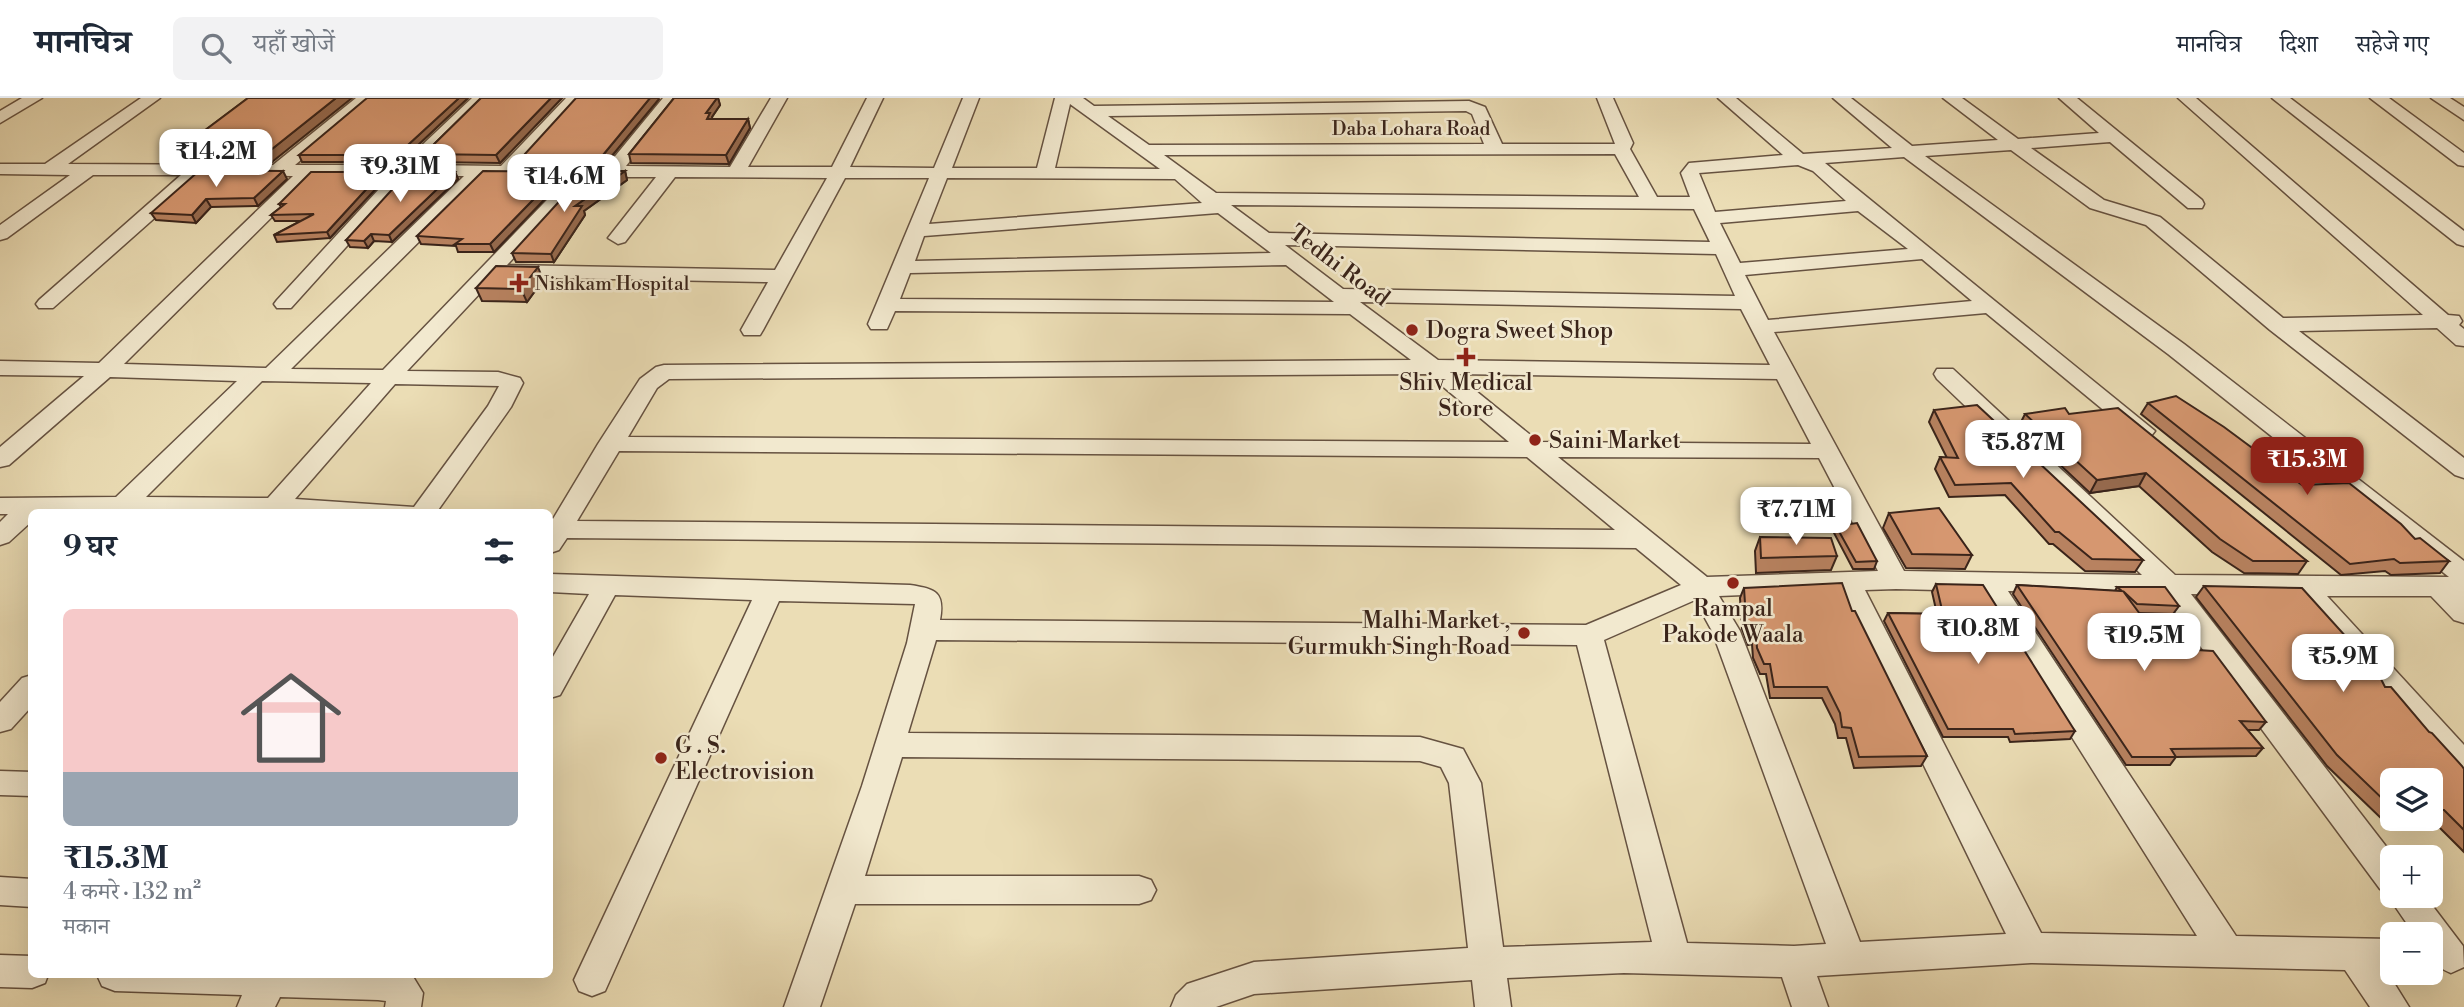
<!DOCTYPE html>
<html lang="hi">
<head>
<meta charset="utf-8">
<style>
	:root { --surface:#fff; --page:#f2f2f3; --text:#1f2937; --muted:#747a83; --line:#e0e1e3; --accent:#8f2418 }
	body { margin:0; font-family:"Libre Bodoni","Noto Serif Devanagari",serif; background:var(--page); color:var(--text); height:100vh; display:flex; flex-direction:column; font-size:26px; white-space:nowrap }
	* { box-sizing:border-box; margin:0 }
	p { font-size:23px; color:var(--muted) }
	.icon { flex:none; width:38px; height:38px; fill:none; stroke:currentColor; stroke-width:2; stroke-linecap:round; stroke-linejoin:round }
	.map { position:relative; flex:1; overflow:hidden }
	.sheet { position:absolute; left:28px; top:411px; width:525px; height:469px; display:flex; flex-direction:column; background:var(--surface); border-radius:10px; box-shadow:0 7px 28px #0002 }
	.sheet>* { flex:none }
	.buttons { position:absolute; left:2380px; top:670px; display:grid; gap:14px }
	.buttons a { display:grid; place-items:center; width:63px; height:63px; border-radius:10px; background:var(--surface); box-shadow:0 7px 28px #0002; font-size:35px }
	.price { position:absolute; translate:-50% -60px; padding:0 16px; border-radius:14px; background:#fff; color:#222; font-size:23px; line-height:46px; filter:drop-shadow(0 2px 4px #0008) }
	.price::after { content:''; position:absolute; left:50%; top:42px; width:21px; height:16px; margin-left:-10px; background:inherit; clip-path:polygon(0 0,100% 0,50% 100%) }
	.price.current { background:var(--accent); color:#fff }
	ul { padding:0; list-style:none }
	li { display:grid; align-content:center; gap:14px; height:371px; padding:0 35px }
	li+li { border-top:2px solid var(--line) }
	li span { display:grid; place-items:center; height:217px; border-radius:10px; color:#555 }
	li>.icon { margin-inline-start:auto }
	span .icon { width:126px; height:126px; fill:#fffc; stroke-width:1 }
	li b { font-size:30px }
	h2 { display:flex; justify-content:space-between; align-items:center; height:84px; padding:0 35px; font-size:30px }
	header { display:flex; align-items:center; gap:42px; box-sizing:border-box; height:98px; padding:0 35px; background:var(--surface); border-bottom:2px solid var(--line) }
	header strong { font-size:33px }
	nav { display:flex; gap:38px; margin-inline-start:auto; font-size:24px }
	.search { width:490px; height:63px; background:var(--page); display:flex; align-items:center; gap:18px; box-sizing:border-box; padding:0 24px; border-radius:10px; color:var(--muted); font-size:26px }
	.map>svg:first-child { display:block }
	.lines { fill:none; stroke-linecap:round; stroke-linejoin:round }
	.minor-casing { stroke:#665241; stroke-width:3 }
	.minor { fill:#f2e9cf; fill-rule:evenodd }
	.wall { fill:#b88260; stroke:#3a241a; stroke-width:2; fill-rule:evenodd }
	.shaded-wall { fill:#966a4e; stroke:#3a241a; stroke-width:2 }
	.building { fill:#d69770; stroke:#3a241a; stroke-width:2 }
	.poi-dot { fill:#8f2418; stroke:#f2e9cf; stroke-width:2.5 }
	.labels { text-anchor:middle; stroke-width:5; stroke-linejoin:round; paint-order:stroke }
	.far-street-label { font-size:19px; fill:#3a241a; stroke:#f2e9cf }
	.far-poi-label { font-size:19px; fill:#3a241a; stroke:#f2e9cf; text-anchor:start }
	.street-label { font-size:23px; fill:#3a241a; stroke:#f2e9cf }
	.poi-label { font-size:23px; fill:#3a241a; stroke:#f2e9cf; text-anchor:start }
</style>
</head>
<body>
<header>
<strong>मानचित्र</strong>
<div class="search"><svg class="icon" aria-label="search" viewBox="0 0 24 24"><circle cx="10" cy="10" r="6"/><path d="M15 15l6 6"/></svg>यहाँ खोजें</div>
<nav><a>मानचित्र</a><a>दिशा</a><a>सहेजे गए</a></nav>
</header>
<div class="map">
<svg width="2464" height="909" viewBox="0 0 2464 909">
	<rect width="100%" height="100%" fill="#ebddb5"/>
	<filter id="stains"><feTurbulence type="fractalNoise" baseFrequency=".00286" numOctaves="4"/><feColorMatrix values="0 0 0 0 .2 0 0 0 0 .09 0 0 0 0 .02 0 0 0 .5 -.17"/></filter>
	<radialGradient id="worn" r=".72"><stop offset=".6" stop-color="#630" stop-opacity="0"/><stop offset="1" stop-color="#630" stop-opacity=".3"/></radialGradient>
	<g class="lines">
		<g class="minor-casing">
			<g id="minor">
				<path d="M22,0H42L0,25V13Z"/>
				<path d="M141,0H160L68,66L273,67L356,0H374L295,67H401L472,0H489L421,67L501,68L566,0H583L521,68H607L663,0H680L626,68L730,69L771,0H787L748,69H832L867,0H883L850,69L934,70L963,0H979L952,70H1037L1055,0H1083L1094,8L1469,3L1485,9L1502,46H1615L1597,0H1613L1633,45L1630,51L1657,99H1690L1681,75L1689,65L1783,57L1718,0H1736L1803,56L1892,50L1833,0H1851L1912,48L1998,42L1943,0H1962L2018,41L2099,35L2059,0H2077L2202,102L2204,106L2202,110H2188L2110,44L2031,50L2104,102L2160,119L2283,220L2423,217L2178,0H2196L2448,217L2459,218L2462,223L2459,227L2464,231V248L2456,247L2437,230L2299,233L2464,360V380L2455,377L2270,232L2146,127L2090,110L2011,52L1925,58L2184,246L2464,463V525L2454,522L2431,498H2327L2464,647V680L2453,677L2295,498L2191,496L2395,760H2392V798H2425L2463,848L2464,869L2451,875C2431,867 2431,857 2431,836H2414L2388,798L2390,794L2380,791L2161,495L2008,493L2236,838L2392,841V873L2386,872L2409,909H2370L2345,872L2031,865L1817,878L1828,909H1792L1782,879L1624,875L1507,880L1511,909H1475L1472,882L1254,896L1216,909H1171L1176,897L1187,886L1254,864L1468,850L1449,685L1441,669L1420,663L902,659L865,778H1139L1151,782L1156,792L1151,802L1139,806H855L820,909H784L862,688L907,545L915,506L779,503L605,893L592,898L579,893L574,882L752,502L615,497L560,597L550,600V564L589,496L550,494V476L910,487C936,491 945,494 940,522L1586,527L1681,487L1636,450L567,440L559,452L550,455V426L598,346L640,281L656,269L664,267L1411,262L1350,216L895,213L887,231H871L868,226L876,207L929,80H845L763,232L760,237H744L741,232L768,184L506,179L498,176L407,273L498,274L520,280L523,285L511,309L436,415H32V423L9,444L0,447V424L8,416H0V400L116,399L237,283L110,279L9,367L0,369V349L84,278L0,277V263L99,265L293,78L203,77L53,210H39L36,206L39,202L181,77H93L7,140L0,142V127L70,77L0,76V66H45ZM1070,6L1160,71L1055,70ZM1466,13L1472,16L1484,46L1149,47L1108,18ZM1615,56L1639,99L1216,95L1164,57ZM1904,59L2168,256L2449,479L2175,477L1953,271H1937L1934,276L1937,281L2142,477L1904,473L1774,234L1986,215L2135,338H2151L2155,333L1825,65ZM1798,67L1813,73L1846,103L1715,114L1699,75ZM313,78H391L277,202L274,206L277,210H291L410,78H464L266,270L124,266ZM485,78L569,79L383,272L291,271ZM589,79H656L608,140L618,146L625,144L675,79L827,80L775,172L507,167ZM947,80L1175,81L1202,105L929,126ZM1231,107L1694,111L1710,144L1269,135ZM1858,113L1908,151L1740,165L1720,125ZM1218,115L1271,155L915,163L924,138ZM1285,147L1716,156L1735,198L1343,191ZM1922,161L1972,203L1768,222L1745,177ZM1286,167L1334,204L900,201L910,175ZM1360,204L1741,211L1770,267L1438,262ZM1428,276L1509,344L628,339L657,290L669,281ZM1455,276L1777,281L1811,346L1539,344ZM262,283L371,285L268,400L146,399ZM395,286L499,288L488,308L414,409L295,401ZM619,353L1527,359L1615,432L577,423ZM1558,359L1819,360L1878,473L1707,479ZM1896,491L1980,493L2197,838L2041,835L1865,492ZM1839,493L2006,836L1860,844L1740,533L1719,498ZM1695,502L1712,533L1826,846L1794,848L1687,845L1604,542ZM936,542L1577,547L1652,844L1503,849L1481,685L1463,651L1420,639L908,635Z"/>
				<path d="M2272,0H2290L2464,133V148L2457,146Z"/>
				<path d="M2370,0H2389L2464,55V68L2458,67Z"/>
				<path d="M2431,0H2450L2464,9V22Z"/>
				<path d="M32,577V608L11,631L0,634V604L22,580Z"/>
				<path d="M0,673L32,674V698L0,697Z"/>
				<path d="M0,779L32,781V809L0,807Z"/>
				<path d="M0,857L32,858V877H48L45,885L32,890L0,889Z"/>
				<path d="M97,877H412L423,895L421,909H385L386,903L378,902L280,899L275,909H237L242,897L115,893L102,888Z"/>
			</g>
		</g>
		<use href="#minor" class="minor"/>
	</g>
	<g class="wall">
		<path d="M248,0L272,64H213L210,58H189L184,48Z"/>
		<path d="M468,0L400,64H302L299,57Z"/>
		<path d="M481,0H562L500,65L427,64L424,56Z"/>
		<path d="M674,0H718L720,7L712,19V21H748L750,30L729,66L631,65L629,56Z"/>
		<path d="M659,1L606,65H527L524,57Z"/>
		<path d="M625,73L627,82L584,113L585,117L554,164H516L512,155Z"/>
		<path d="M455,74L458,81L392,144L374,143L368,150L350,149L346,142Z"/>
		<path d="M560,74L563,82L494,154H458L456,148L421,146L417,138Z"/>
		<path d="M287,81L258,108L211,109L196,125L156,122L151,115Z"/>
		<path d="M385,81L330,140L277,144L274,137L301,123H275L271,117L281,109L279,106Z"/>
		<path d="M543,182L527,204L482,203L476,190Z"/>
		<path d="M2148,305L2302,387L2415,441L2449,463L2440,475L2391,477L2385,473L2341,477L2141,316Z"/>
		<path d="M1934,312L2143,462L2135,474L2085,473L2053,446H2049L2005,397L1949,399L1935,371L1940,359L1947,360L1929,324Z"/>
		<path d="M2025,316H2069L2307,463L2298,476L2244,475L2212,454L2139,388L2090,395L2019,328Z"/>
		<path d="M1889,415L1972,457L1965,471L1906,470L1883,430Z"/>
		<path d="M1836,428L1877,463L1874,471H1853L1834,435Z"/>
		<path d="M1760,439L1837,458L1831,472L1756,475L1755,453Z"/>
		<path d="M1936,486L2075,633L2070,641L2010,644L2008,639H1943L1884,523L1888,515L1937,516L1932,494Z"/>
		<path d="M2017,487L2115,493L2117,489L2179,508L2173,516L2138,515L2165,550L2266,624L2259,632H2247L2263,650L2256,658L2176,659L2170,667H2126L2013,496Z"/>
		<path d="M2204,488L2385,589L2464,671V754L2433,723L2385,724L2327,668L2196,499ZM2392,682H2431V721H2392Z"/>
		<path d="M1744,490L1852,513L1927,658L1921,668L1854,670L1846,640H1838L1835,626L1822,600H1770L1766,576H1760L1753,560L1752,546L1748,547L1742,531L1740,500Z"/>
	</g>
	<g class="shaded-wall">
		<path d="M336,0H352L272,64L267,55Z"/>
		<path d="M459,0H468L400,64L397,57Z"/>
		<path d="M551,0H562L500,65L496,57Z"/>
		<path d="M650,0H658L659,1L606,65L603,57Z"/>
		<path d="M717,0H718L720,7L712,19L713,24L709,30L706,15Z"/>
		<path d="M748,21L750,30L729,66L726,57Z"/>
		<path d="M283,73L287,81L258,108L254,100Z"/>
		<path d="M625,73L627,82L584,113L585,117L554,164L551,156L575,108Z"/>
		<path d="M382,74L385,81L330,140L327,134Z"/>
		<path d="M455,74L458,81L392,144L389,137Z"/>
		<path d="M560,74L563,82L494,154L490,146Z"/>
		<path d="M206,101L211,109L196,125L192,117Z"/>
		<path d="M371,136L374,143L368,150L364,143Z"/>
		<path d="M538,169L543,182L527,204L521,191Z"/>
		<path d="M2146,375L2139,388L2090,395L2097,382Z"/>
	</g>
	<g class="building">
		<path d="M248,0H336L267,55L208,54L214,49L184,48Z"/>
		<path d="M367,0H459L397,57H299Z"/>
		<path d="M481,0H551L496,57L424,56Z"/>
		<path d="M576,0H650L603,57H524Z"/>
		<path d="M674,0H717L706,15H710L707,21H748L726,57L629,56Z"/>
		<path d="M200,72L283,73L254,100L206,101L192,117L151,115Z"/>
		<path d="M483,73L560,74L490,146H455L462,141L417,138Z"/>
		<path d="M587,73H625L575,108H582L551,156L512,155Z"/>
		<path d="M311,74H382L327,134L274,137L314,116L271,117L285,106H279Z"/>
		<path d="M408,74H455L389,137L371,136L364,143L346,142Z"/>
		<path d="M496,168L538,169L521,191L476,190Z"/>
		<path d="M2176,298L2224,329L2302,387L2349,385L2401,426L2415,441L2420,440L2449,463L2400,465L2394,461L2350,466L2148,305Z"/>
		<path d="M1977,307L2143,462L2092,461L2059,434H2055L2011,385L1955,387L1940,359L1958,360L1934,312Z"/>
		<path d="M2065,310L2069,316L2118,310L2307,463H2253L2220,441L2146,375L2097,382L2025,316Z"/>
		<path d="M1939,410L1972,457L1912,456L1889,415Z"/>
		<path d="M1857,425L1877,463L1856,464L1836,428Z"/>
		<path d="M1760,439L1831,440L1837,458L1761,460Z"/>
		<path d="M1842,485L1852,513H1855L1927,658L1859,659L1851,630L1842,629L1840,615L1827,589H1774L1770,566H1764L1757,550L1756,536H1752L1746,521L1744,490Z"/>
		<path d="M1936,486L1983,487L2075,633L2015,636L2013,631H1948L1888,515L1943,516Z"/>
		<path d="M2017,487L2122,493L2117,489H2165L2179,508L2137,506L2123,493L2165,550L2213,553L2266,624L2240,623L2263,650L2171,651L2176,659H2132Z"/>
		<path d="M2204,488L2302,490L2377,573L2385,589H2391L2429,634L2432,635L2462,668L2464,671V732L2444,712H2431V682H2392V710L2337,657Z"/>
	</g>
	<g class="poi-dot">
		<path d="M515.5 174.5h7v7h7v7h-7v7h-7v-7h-7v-7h7z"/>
		<circle cx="1412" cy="232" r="7"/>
		<path d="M1462.5 248.5h7v7h7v7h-7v7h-7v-7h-7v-7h7z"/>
		<circle cx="1535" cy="342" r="7"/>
		<circle cx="1733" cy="485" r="7"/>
		<circle cx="1524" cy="535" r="7"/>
		<circle cx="661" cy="660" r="7"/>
	</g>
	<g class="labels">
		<g class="far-street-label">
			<text x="1411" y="37">Daba Lohara Road</text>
		</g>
		<g class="far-poi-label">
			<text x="535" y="192">Nishkam Hospital</text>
		</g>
		<g class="street-label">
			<text transform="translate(1340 167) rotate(37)" y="8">Tedhi Road</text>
		</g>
		<g class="poi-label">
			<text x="1426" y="240">Dogra Sweet Shop</text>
			<text x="1466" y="292" text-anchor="middle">Shiv Medical<tspan x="1466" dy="26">Store</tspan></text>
			<text x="1549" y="350">Saini Market</text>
			<text x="1733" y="518" text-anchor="middle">Rampal<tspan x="1733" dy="26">Pakode Waala</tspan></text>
			<text x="1510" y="530" text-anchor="end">Malhi Market ,<tspan x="1510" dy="26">Gurmukh Singh Road</tspan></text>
			<text x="675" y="655">G . S.<tspan x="675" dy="26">Electrovision</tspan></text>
		</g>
	</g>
	<rect width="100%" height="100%" filter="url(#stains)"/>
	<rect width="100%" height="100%" fill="url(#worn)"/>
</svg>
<div class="buttons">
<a><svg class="icon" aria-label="layers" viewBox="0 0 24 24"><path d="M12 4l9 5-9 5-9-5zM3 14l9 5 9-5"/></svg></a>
<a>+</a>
<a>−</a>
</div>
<b class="price" style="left:216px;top:91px">₹14.2M</b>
<b class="price" style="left:400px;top:106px">₹9.31M</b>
<b class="price" style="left:564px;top:116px">₹14.6M</b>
<b class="price" style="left:2023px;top:382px">₹5.87M</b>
<b class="price current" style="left:2307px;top:399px">₹15.3M</b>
<b class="price" style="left:1796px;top:449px">₹7.71M</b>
<b class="price" style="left:1978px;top:568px">₹10.8M</b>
<b class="price" style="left:2144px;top:575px">₹19.5M</b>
<b class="price" style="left:2343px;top:596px">₹5.9M</b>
<section class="sheet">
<h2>9 घर<svg class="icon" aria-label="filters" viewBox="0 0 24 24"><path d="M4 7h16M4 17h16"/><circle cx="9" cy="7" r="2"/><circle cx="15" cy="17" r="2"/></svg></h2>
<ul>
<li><span style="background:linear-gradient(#f6c9c9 75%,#9aa5b1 0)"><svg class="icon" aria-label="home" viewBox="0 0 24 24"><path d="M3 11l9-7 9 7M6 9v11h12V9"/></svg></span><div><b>₹15.3M</b><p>4 कमरे · 132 m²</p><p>मकान</p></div></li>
</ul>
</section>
</div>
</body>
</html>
